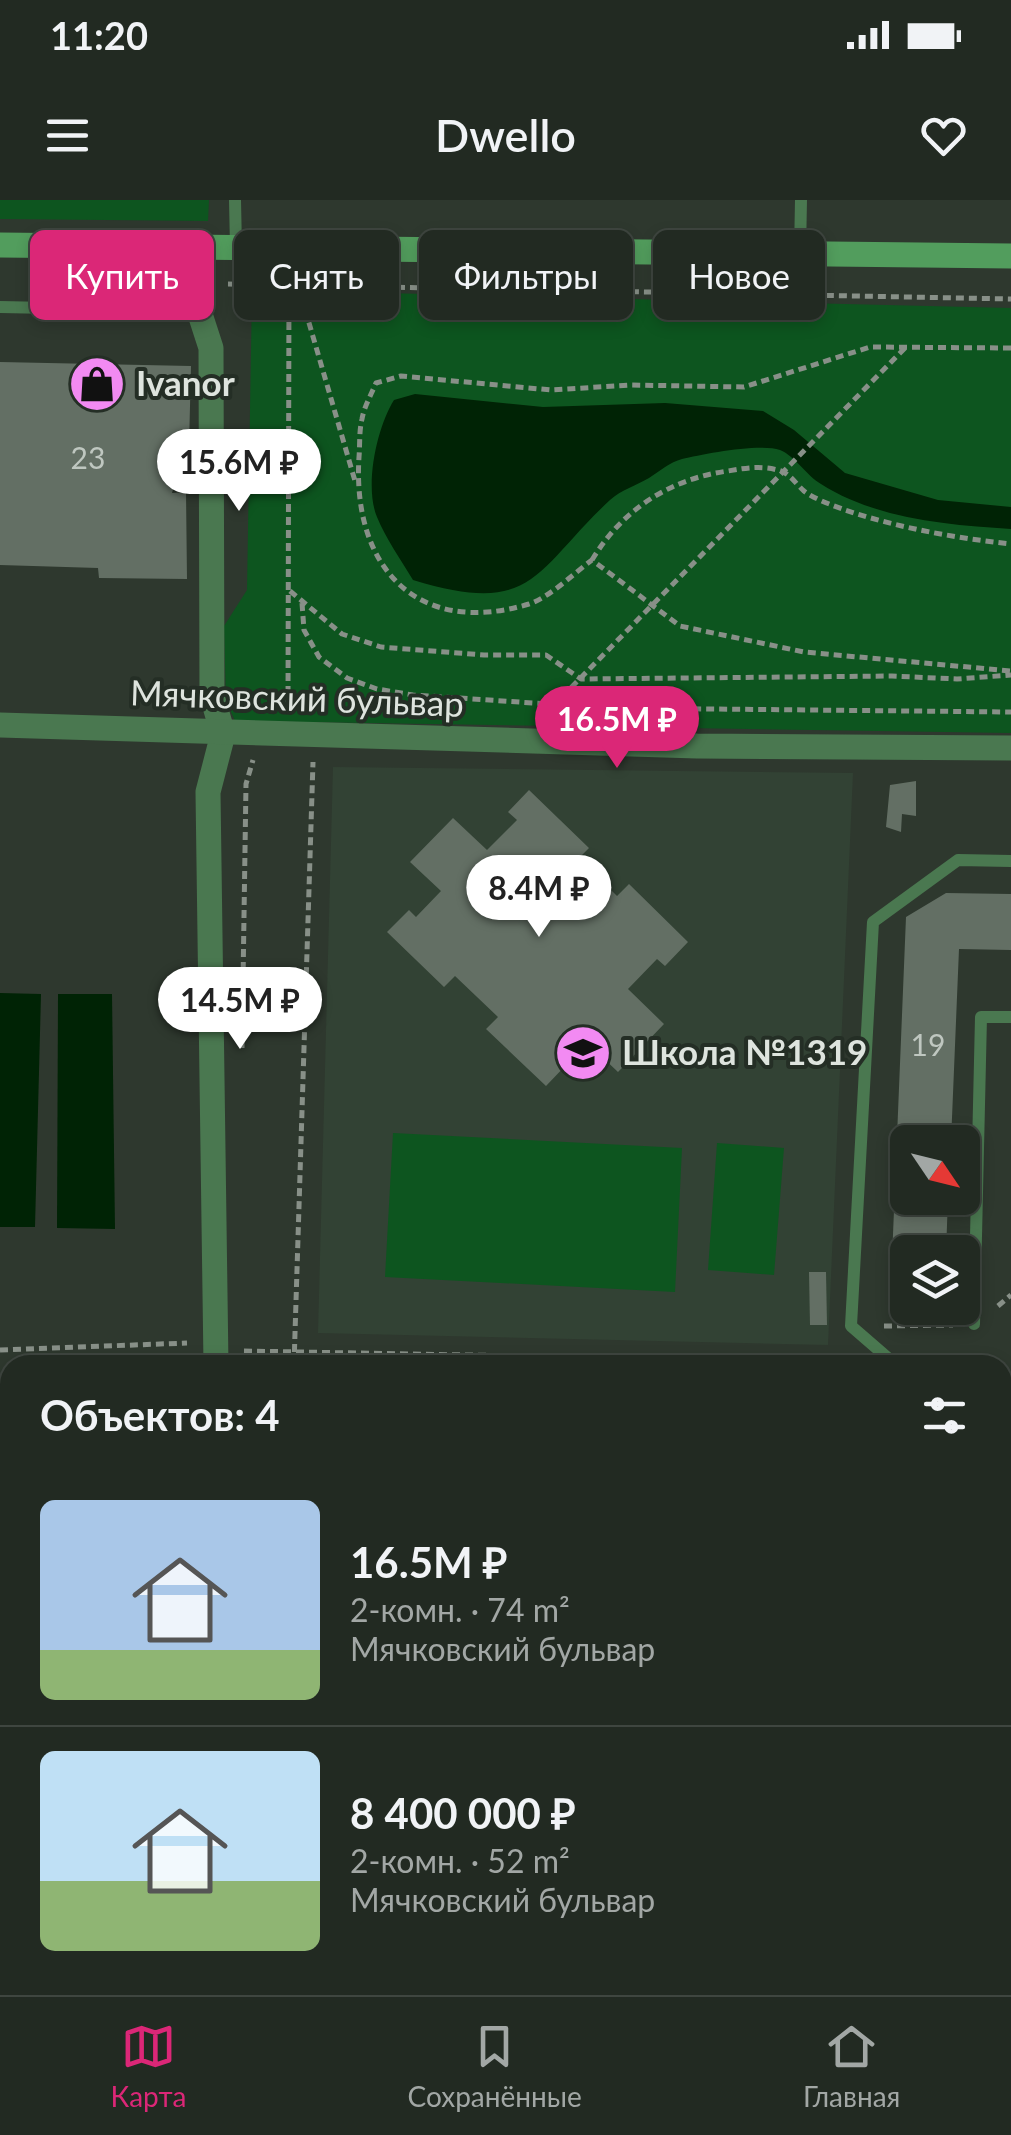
<!DOCTYPE html>
<html lang="ru">
<head>
<meta charset="utf-8">
<style>
	:root { --surface:#222a22; --page:#2e362f; --text:#f1f3f6; --muted:#a2a7a5; --line:#3f4640; --accent:#db2777 }
	body { margin:0; font-family:Lato,sans-serif; background:var(--page); color:var(--text); height:100vh; display:flex; flex-direction:column; font-size:38px; white-space:nowrap }
	* { box-sizing:border-box; margin:0 }
	p { font-size:32px; color:var(--muted) }
	.icon { flex:none; width:55px; height:55px; fill:none; stroke:currentColor; stroke-width:2; stroke-linecap:round; stroke-linejoin:round }
	.map { position:relative; flex:1; overflow:hidden }
	.sheet { position:absolute; left:0px; top:1155px; width:1012px; height:640px; display:flex; flex-direction:column; background:var(--surface); border-radius:30px 30px 0 0; box-shadow:0 5px 15px #0003,0 0 0 2px var(--line) }
	.sheet>* { flex:none }
	.top-card { position:absolute; left:30px; top:30px; width:952px; height:90px; display:flex; gap:20px }
	.needle { width:65px; rotate:125deg }
	.controls { position:absolute; left:890px; top:925px; display:grid; gap:20px }
	.controls a { display:grid; place-items:center; width:90px; height:90px; border-radius:15px; background:var(--surface); box-shadow:0 5px 15px #0003,0 0 0 2px var(--line); font-size:50px }
	.price { position:absolute; translate:-50% -85px; padding:0 22px; border-radius:35px; background:#fff; color:#222; font-size:32px; line-height:65px; filter:drop-shadow(0 2px 5px #0008) }
	.price::after { content:''; position:absolute; left:50%; top:60px; width:30px; height:22px; margin-left:-15px; background:inherit; clip-path:polygon(0 0,100% 0,50% 100%) }
	.price.on { background:var(--accent); color:#fff }
	ul { padding:0; list-style:none }
	li { display:flex; align-items:center; gap:30px; height:250px; padding:0 40px }
	li+li { border-top:2px solid var(--line) }
	li span { display:grid; place-items:center; flex:none; width:280px; height:200px; border-radius:15px; color:#555 }
	li>.icon { margin-inline-start:auto }
	span .icon { width:120px; height:120px; fill:#fffc; stroke-width:1 }
	li b { font-size:42px }
	h2 { display:flex; justify-content:space-between; align-items:center; height:120px; padding:0 40px; font-size:42px }
	.chip { padding:0 35px; border-radius:15px; background:var(--surface); box-shadow:0 5px 15px #0003,0 0 0 2px var(--line); font-size:35px; line-height:90px }
	.chip.on { background:var(--accent); color:#fff }
	.status { display:flex; justify-content:space-between; align-items:center; height:70px; padding:0 50px; background:var(--surface); direction:ltr }
	.status svg { height:28px; fill:currentColor }
	header { display:flex; justify-content:space-between; align-items:center; height:130px; padding:0 40px; background:var(--surface); font-size:45px; font-weight:600 }
	.dock { display:flex; justify-content:space-around; align-items:center; height:140px; border-top:2px solid var(--line); background:var(--surface); font-size:28px; color:var(--muted) }
	.dock a { display:grid; justify-items:center; gap:5px }
	.dock .on { color:var(--accent) }
	.map>svg:first-child { display:block }
	.built { fill:#324234 }
	.green { fill:#0d551f }
	.water { fill:#002305 }
	.building { fill:#636f64 }
	.lines { fill:none; stroke-linecap:round; stroke-linejoin:round }
	.path { stroke:#889088; stroke-width:5; stroke-dasharray:8 5; stroke-linecap:butt }
	.lane { stroke:#4a7850; stroke-width:12 }
	.street { stroke:#4a7850; stroke-width:25 }
	.secondary { stroke:#529d5d; stroke-width:25 }
	.labels { text-anchor:middle; stroke-width:8; stroke-linejoin:round; paint-order:stroke }
	.number-label { font-size:30px; fill:#bfc7c0 }
	.poi-label { font-size:35px; font-weight:bold; fill:#dee4de; stroke:#242e25; text-anchor:start }
	.street-label { font-size:35px; fill:#dee4de; stroke:#242e25 }
</style>
</head>
<body>
<div class="status"><b>11:20</b><svg viewBox="0 0 49 12"><path d="M0 12V9h3v3zM5 12V6h3v6zM10 12V3h3v9zM15 12V0h3v12zM26 1h20v11H26zM47 4h2v5h-2z"/></svg></div>
<header><svg class="icon" aria-label="menu" viewBox="0 0 24 24"><path d="M4 6h16M4 12h16M4 18h16"/></svg>Dwello<svg class="icon" aria-label="heart" viewBox="0 0 24 24"><path d="M12 20l-8-8c-3-5 5-10 8-4 3-6 11-1 8 4z"/></svg></header>
<div class="map">
<svg width="1011" height="1795" viewBox="0 0 1011 1795">
	<rect width="100%" height="100%" fill="#2e382e"/>
	<g class="built">
		<path d="M333,567L853,573L828,1145L318,1133Z"/>
		<path d="M1003,1300L1011,1308V1513H1002Z"/>
	</g>
	<g class="green">
		<path d="M0,0H209L208,21L0,19Z"/>
		<path d="M252,90L1011,108V533L235,521L226,501L224,426L247,390Z"/>
		<path d="M393,933L682,948L675,1092L385,1077Z"/>
		<path d="M717,943L784,948L774,1075L708,1070Z"/>
		<path d="M877,1785H970V1795H878Z"/>
	</g>
	<g class="water">
		<path d="M415,194L543,207L665,203L763,211L794,230L845,273L938,300L1011,307V329C948,325 876,319 821,284C807,276 795,256 780,250C760,243 703,254 682,259C670,262 660,271 649,278C637,285 621,290 610,300C533,372 535,417 413,380C401,360 386,339 377,317C364,286 377,227 394,200Z"/>
		<path d="M0,793L41,794L35,1027H0Z"/>
		<path d="M58,794H112L115,1029L57,1028Z"/>
	</g>
	<g class="building">
		<path d="M0,162L191,166L189,246H173L178,272L172,293L186,292L187,379L99,378L98,368L0,365Z"/>
		<path d="M916,581V616L902,614L901,632L886,627L890,585Z"/>
		<path d="M529,590L589,648L579,658L617,696L629,684L688,742L665,766L657,759L628,789L664,824L618,872L580,836L560,856L568,863L546,886L486,829L498,817L455,776L444,787L387,732L409,710L416,717L441,691L410,662L453,618L487,650L517,620L508,612Z"/>
		<path d="M946,693L1011,694V750L959,749L951,942H908V998H948L946,1052H908V1060L892,1059L906,717Z"/>
		<path d="M809,1072H826L827,1125H810Z"/>
		<path d="M10,1251V1495L0,1496V1256Z"/>
		<path d="M1002,1600L1011,1609V1677L1002,1668Z"/>
		<path d="M0,1685H10V1755L0,1754Z"/>
		<rect x="47" y="1785" width="74" height="10"/>
		<rect x="246" y="1785" width="67" height="10"/>
		<rect x="537" y="1785" width="203" height="10"/>
	</g>
	<g class="lines">
		<g class="path">
			<path d="M33,83L172,84"/>
			<path d="M228,84L1011,99"/>
			<path d="M298,85L355,281"/>
			<path d="M1011,148L870,147L744,187L631,185L551,190L401,176L376,183C371,195 364,207 362,219C359,231 360,245 359,257C352,366 416,438 529,404C550,397 573,374 592,360L680,426L804,452L1011,471"/>
			<path d="M592,360C622,310 669,279 728,271C746,268 762,265 781,271C790,274 796,284 804,291C814,299 832,305 845,310C899,328 955,338 1011,344"/>
			<path d="M290,391L342,434L381,447L484,455H546L581,479L892,476L957,479L1011,475"/>
			<path d="M302,403L304,430L319,457L347,478L377,489L413,495L609,508L1011,512"/>
			<path d="M553,506L905,148"/>
			<path d="M288,507L289,85"/>
			<path d="M242,848L246,584L253,560"/>
			<path d="M998,1106L1011,1095"/>
			<path d="M884,1126L953,1125"/>
			<path d="M0,1150L187,1143"/>
			<path d="M244,1151L858,1162"/>
			<path d="M294,1165L313,562"/>
		</g>
		<g class="lane">
			<path d="M235,0L236,47"/>
			<path d="M800,53L801,0"/>
			<path d="M0,107L199,111"/>
			<path d="M974,1124L981,817H1011"/>
			<path d="M896,1165L851,1126L873,722L958,660L1011,661"/>
			<path d="M0,1191H10"/>
			<path d="M1002,1271L1011,1279"/>
			<path d="M1002,1542L1011,1545"/>
			<path d="M1002,1735L1011,1743"/>
			<path d="M376,1795L377,1785"/>
		</g>
		<g class="street">
			<path d="M200,47L199,111L211,148L212,496L223,534L208,592L216,1165"/>
			<path d="M0,525L697,546L1011,548"/>
			<path d="M218,1785V1795"/>
		</g>
		<path class="secondary" d="M0,45L1011,56"/>
	</g>
	<defs>
		<g id="shop-disc" transform="scale(2.875)"><circle r="9.5" fill="#f28af2" stroke="#242e25"/><path d="M-5-2.5h2.3a2.7 3.5 0 0 1 5.4 0H5L5.5 6h-11ZM-1.5-2.5h3a1.5 2.3 0 0 0-3 0Z" fill="#111"/></g>
		<g id="school-disc" transform="scale(2.875)"><circle r="9.5" fill="#f28af2" stroke="#242e25"/><path d="M0-5L7-2L0 1L-7-2ZM-4 1L0 2.5L4 1V4Q0 6-4 4Z" fill="#111"/></g>
	</defs>
	<g fill-rule="evenodd">
		<use href="#shop-disc" x="97" y="184"/>
		<use href="#school-disc" x="583" y="853"/>
	</g>
	<g class="labels">
		<g class="number-label">
			<text x="88" y="269">23</text>
			<text x="928" y="856">19</text>
		</g>
		<g class="poi-label">
			<text x="136" y="196">Ivanor</text>
			<text x="622" y="865">Школа №1319</text>
		</g>
		<g class="street-label">
			<text transform="translate(297 499) rotate(2)" y="12">Мячковский бульвар</text>
		</g>
	</g>
</svg>
<div class="controls">
<a><svg class="needle" viewBox="-14 -14 28 28"><path d="M0-13l5 13h-10z" fill="#e53935"/><path d="M0 13l5-13h-10z" fill="#a2a7a5"/></svg></a>
<a><svg class="icon" aria-label="layers" viewBox="0 0 24 24"><path d="M12 4l9 5-9 5-9-5zM3 14l9 5 9-5"/></svg></a>
</div>
<b class="price" style="left:239px;top:314px">15.6M ₽</b>
<b class="price on" style="left:617px;top:571px">16.5M ₽</b>
<b class="price" style="left:539px;top:740px">8.4M ₽</b>
<b class="price" style="left:240px;top:852px">14.5M ₽</b>
<div class="top-card">
<a class="chip on">Купить</a>
<a class="chip">Снять</a>
<a class="chip">Фильтры</a>
<a class="chip">Новое</a>
</div>
<section class="sheet">
<h2>Объектов: 4<svg class="icon" aria-label="filters" viewBox="0 0 24 24"><path d="M4 7h16M4 17h16"/><circle cx="9" cy="7" r="2"/><circle cx="15" cy="17" r="2"/></svg></h2>
<ul>
<li><span style="background:linear-gradient(#a9c7e8 75%,#8fb573 0)"><svg class="icon" aria-label="home" viewBox="0 0 24 24"><path d="M3 11l9-7 9 7M6 9v11h12V9"/></svg></span><div><b>16.5M ₽</b><p>2-комн. · 74 m²</p><p>Мячковский бульвар</p></div></li>
<li><span style="background:linear-gradient(#bfe0f5 65%,#8fb573 0)"><svg class="icon" aria-label="home" viewBox="0 0 24 24"><path d="M3 11l9-7 9 7M6 9v11h12V9"/></svg></span><div><b>8 400 000 ₽</b><p>2-комн. · 52 m²</p><p>Мячковский бульвар</p></div></li>
</ul>
</section>
</div>
<nav class="dock">
<a class="on"><svg class="icon" aria-label="map" viewBox="0 0 24 24"><path d="M3 6l6-2 6 2 6-2v14l-6 2-6-2-6 2zM9 4v14M15 6v14"/></svg>Карта</a>
<a><svg class="icon" aria-label="saved" viewBox="0 0 24 24"><path d="M7 4h10v16l-5-4-5 4z"/></svg>Сохранённые</a>
<a><svg class="icon" aria-label="home" viewBox="0 0 24 24"><path d="M3 11l9-7 9 7M6 9v11h12V9"/></svg>Главная</a>
</nav>
</body>
</html>
